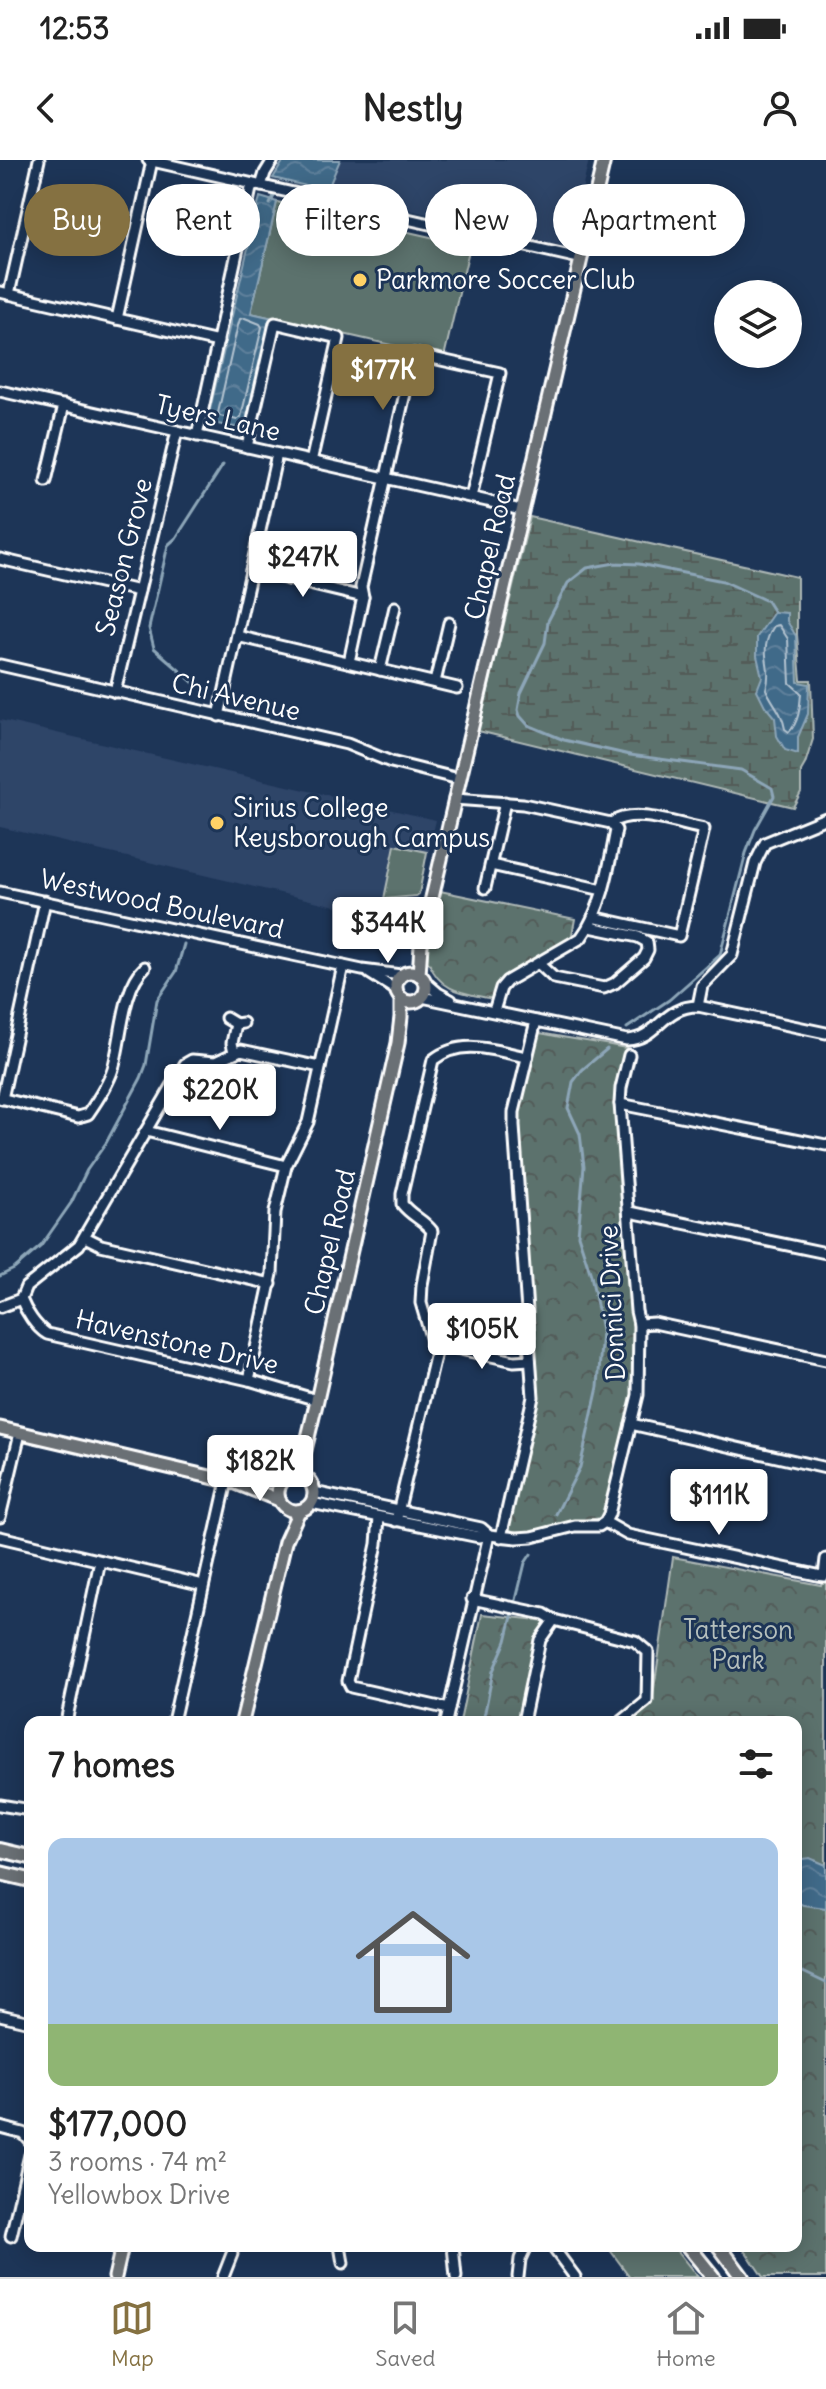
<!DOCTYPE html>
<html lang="en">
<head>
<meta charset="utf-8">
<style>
	:root { --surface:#fff; --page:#f6f6f6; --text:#222; --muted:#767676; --line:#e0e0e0; --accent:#857141 }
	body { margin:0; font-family:Delius,sans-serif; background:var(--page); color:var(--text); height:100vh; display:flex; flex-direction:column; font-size:30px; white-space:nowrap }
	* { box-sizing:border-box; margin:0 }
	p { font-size:26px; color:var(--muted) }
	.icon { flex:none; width:44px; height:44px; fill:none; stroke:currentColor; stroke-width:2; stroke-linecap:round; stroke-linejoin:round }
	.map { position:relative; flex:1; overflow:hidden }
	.details { position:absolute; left:24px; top:1556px; width:778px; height:536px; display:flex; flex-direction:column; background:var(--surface); border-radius:16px; box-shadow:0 4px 20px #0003 }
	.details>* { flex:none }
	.guide { position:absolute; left:24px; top:24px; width:778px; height:72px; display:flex; gap:16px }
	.tools { position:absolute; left:714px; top:120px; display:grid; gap:16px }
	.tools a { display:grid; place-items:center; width:88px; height:88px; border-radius:50%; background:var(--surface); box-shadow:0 4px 20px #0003; font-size:40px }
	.price { position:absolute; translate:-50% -68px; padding:0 18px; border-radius:8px; background:#fff; color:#222; font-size:26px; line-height:52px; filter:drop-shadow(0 2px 4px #0008) }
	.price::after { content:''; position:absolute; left:50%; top:48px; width:24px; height:18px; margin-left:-12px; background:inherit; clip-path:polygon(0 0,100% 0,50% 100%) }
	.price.selected { background:var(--accent); color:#fff }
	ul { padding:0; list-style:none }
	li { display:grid; align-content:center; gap:16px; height:424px; padding:0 24px }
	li+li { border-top:2px solid var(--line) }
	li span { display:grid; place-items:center; height:248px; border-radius:16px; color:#555 }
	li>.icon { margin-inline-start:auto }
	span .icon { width:144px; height:144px; fill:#fffc; stroke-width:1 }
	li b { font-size:34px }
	h2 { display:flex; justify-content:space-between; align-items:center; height:96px; padding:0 24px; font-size:34px }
	.tag { padding:0 28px; border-radius:36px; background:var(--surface); box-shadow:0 4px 20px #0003; font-size:28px; line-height:72px }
	.tag.selected { background:var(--accent); color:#fff }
	.status { display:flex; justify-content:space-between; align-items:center; height:56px; padding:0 40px; background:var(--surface); direction:ltr }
	.status svg { height:22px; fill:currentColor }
	header { display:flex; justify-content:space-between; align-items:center; height:104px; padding:0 24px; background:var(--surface); font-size:36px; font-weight:800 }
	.tab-bar { display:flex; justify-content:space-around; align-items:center; height:112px; border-top:2px solid var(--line); background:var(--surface); font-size:22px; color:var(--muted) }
	.tab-bar a { display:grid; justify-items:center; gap:4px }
	.tab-bar .selected { color:var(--accent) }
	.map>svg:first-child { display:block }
	.built { fill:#2e4468 }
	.grass { fill:#5c726d; stroke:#aeb8b6; stroke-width:2 }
	.forest { fill:url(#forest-crowns); stroke:#aeb8b6; stroke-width:2 }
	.wetland { fill:url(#wetland-marsh); stroke:#aeb8b6; stroke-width:2 }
	.water { fill:url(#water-waves); stroke:#8da6b8; stroke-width:2 }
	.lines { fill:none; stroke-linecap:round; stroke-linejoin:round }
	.shore { stroke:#b3c3d0; stroke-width:2 }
	.stream { stroke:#8da6b8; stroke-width:3 }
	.minor-casing { stroke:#fff; stroke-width:15 }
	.major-casing { stroke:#fff; stroke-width:17 }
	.highway-casing { stroke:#fff; stroke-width:18 }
	.minor { stroke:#1d3557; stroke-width:9 }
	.major { stroke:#6b6f75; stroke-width:11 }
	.highway { stroke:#6b6f75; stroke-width:12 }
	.poi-dot { fill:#ffd166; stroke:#1d3557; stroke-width:3 }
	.labels { text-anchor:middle; stroke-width:6; stroke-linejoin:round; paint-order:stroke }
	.poi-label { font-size:26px; fill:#fff; stroke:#1d3557; text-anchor:start }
	.street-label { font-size:26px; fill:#fff; stroke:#1d3557 }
	.park-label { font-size:26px; fill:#b6c0bd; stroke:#1d3557 }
</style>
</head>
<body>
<div class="status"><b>12:53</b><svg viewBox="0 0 49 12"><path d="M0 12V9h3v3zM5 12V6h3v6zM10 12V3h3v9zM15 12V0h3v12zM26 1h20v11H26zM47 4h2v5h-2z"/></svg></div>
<header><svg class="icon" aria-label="back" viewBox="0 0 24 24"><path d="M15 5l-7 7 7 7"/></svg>Nestly<svg class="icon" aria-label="person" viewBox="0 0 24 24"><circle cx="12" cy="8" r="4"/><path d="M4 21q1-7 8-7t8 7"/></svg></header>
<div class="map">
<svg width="826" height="2117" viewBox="0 0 826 2117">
	<defs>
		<pattern id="forest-crowns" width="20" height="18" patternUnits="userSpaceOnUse" patternTransform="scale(2)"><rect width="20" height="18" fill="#5c726d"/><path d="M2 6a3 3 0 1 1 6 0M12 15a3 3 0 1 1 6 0" fill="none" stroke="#525b59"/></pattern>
		<pattern id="wetland-marsh" width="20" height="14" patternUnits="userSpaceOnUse" patternTransform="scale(2)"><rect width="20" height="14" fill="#5c726d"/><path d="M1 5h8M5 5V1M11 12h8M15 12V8" fill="none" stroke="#525b59"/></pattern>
		<pattern id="water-waves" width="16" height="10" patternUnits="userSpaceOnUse" patternTransform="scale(2)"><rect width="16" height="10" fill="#416a89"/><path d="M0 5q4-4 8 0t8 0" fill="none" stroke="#5e809b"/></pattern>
	</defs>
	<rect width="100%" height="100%" fill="#1d3557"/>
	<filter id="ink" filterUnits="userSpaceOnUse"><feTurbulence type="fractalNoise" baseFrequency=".0125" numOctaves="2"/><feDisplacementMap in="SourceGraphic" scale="16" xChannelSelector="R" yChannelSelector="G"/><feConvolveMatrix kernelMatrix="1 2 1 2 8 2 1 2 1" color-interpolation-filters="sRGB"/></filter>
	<g filter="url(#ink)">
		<g class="built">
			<path d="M334,0H589L570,82L564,86L327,31Z"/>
			<path d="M0,560L436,660L412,764L0,667Z"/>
		</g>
		<g class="grass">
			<path d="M277,42L470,86L444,197L251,153Z"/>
			<path d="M395,685L427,692L419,734L416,736L384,739Z"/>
			<path d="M607,2086H673L698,2117H630Z"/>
		</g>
		<g class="forest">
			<path d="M440,731L575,759L571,780L497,826L493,839C465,833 441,833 429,803L425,801Z"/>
			<path d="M540,873C569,879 597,882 626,888L617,934L631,1145L636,1165L633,1175L635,1221L606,1351L603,1358L575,1361L519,1374L510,1370L508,1363L536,1235L518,955L537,874Z"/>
			<path d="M673,1397L821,1425L826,1407V2117H763L742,2086H796V1562H631L652,1543Z"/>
			<path d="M482,1454L547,1461L522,1562H460Z"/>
		</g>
		<path class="wetland" d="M530,357L797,417V475L801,520H811L813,579L805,604L801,611V632L793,647L478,571Z"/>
		<g class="water">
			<path d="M284,0H340L327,31L273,18Z"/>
			<path d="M260,37L277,42L251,153L273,158L248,266L238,268L207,262Z"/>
			<path d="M774,452L787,453V461L796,476L798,522L809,524L808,554L798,577V594L785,590L777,576L775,558L765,546L757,530L762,517L757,496V477Z"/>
			<path d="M810,1698L826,1705V1748L803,1745L796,1741V1700Z"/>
		</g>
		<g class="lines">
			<g class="shore">
				<path d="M245,158L260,164L262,167L241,257L237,260L220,256L218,253L237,169L240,159Z"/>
				<path d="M779,465L788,479L790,523L801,533C800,547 799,562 789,572L785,569C782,551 773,545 766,529C774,503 756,494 774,466Z"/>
			</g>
			<g class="stream">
				<path d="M270,44L274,36"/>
				<path d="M195,524L154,488L149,468L168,385L176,378L223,305"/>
				<path d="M627,868L669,840L720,795L746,693L755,670L774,636L772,628L741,610L630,595L564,580L528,565L520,556L518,550L521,533L545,483L548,461L568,423L587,408L615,403L639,404L723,421L767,441L774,452"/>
				<path d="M0,1116L14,1109L41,1086L71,1043L87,1010L106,983L141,918L146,905L157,840L176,812L184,784"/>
				<path d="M556,1354L580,1307L598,1227L602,1170L591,1115L578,1075L584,1006L580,974L568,948L573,922L582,910L607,889"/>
				<path d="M483,1562L493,1511L506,1481L525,1403L531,1394"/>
				<path d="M803,1812L826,1823"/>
			</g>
			<g class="minor-casing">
				<g id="minor">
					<path d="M148,0L579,98"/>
					<path d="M261,26L265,13L273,0"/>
					<path d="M0,132L218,182"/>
					<path d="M9,134L39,0"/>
					<path d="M117,159L152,1"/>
					<path d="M0,231L487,341L520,350"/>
					<path d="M197,276L252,24"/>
					<path d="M247,287L275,163L339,178L311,302"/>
					<path d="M46,321L64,245"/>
					<path d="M0,399L139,431"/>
					<path d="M251,410L363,437"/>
					<path d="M237,476L457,528"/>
					<path d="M349,502L363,437L361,427L414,194L500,213L471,337"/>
					<path d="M0,505L347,584L391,602L459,619"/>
					<path d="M380,510L395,447"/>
					<path d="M435,522L449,463"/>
					<path d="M115,532L177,271"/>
					<path d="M219,556L277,294"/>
					<path d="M454,639L523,644L611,663L616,670C609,706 603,748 581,778L507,821L501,828L494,851"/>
					<path d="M491,705L603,730"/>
					<path d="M485,728L505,642"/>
					<path d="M0,732L362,810L401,815"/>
					<path d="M593,757L679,776L704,669C676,664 635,647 611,663"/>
					<path d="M539,804L554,818L604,828L615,823L644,798L648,790L647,782L638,777L590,767"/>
					<path d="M369,813L396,830"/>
					<path d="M424,821L438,833L451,840"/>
					<path d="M422,837L627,880C658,879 662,846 698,846L826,873"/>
					<path d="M698,846L702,826L732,795L755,703L765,683L826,658"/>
					<path d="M226,858L236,864L243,863"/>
					<path d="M234,892L232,883L236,864"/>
					<path d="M0,938L78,957L88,954C97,941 108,925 113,909C122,879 122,828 145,807"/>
					<path d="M2,939L45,741"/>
					<path d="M620,944L826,985"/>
					<path d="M146,971L286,1006"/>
					<path d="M630,1052L826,1093"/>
					<path d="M85,1077L101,1085L271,1124"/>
					<path d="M0,1147L21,1139"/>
					<path d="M639,1164L654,1163L826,1200"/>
					<path d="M438,1184L431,1177L421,1143L422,1125L432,1071C423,1059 411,1056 402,1044V1034L433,900C462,877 495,891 527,897"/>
					<path d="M438,1184L514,1201L530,1200"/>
					<path d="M249,1220L272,1114L275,1052L286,1006L308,962L343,806"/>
					<path d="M317,1240L249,1220L47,1174C36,1167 26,1152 21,1139L26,1127L79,1085L185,904L192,900L215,902L241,890L320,907"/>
					<path d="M631,1264L826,1308"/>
					<path d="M314,1332L481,1368L489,1375"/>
					<path d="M311,1343L479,1377L489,1375L517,1378L532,1377L575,1366H599L605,1362L609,1354L638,1235L639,1164L636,1151L620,944L621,928L629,895"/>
					<path d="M0,1357L20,1273"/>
					<path d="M379,1357L377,1384L348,1521L351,1527L449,1549"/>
					<path d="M396,1361L438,1184"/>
					<path d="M605,1362L628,1375L817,1415L824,1416L826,1399"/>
					<path d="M0,1377L203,1425"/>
					<path d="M501,1377L533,1237L514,966V952L536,861"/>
					<path d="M472,1439L544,1454L554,1460L635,1481L648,1492L647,1541L621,1562"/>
					<path d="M66,1562L100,1401"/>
					<path d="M173,1562L227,1321"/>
					<path d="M446,1562L489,1375"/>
					<path d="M523,1562L540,1480L554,1460"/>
					<path d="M0,1645L30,1650"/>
					<path d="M0,1855L30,1862"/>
					<path d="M0,1967L23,1973L30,1981"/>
					<path d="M11,2076L30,1995"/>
					<path d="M340,2086L343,2103"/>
					<path d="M453,2086L456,2117"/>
					<path d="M552,2086L575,2117"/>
					<path d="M223,2117L232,2094"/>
					<path d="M518,2117L520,2099L526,2086"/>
				</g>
			</g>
			<g class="major-casing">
				<g id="major">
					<circle cx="411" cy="827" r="15"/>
					<path d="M419,815L421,785L604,0"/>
					<path d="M0,1268L236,1323L279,1340"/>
					<circle cx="296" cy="1333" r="18"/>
					<path d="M290,1316L305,1290L317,1240L398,883L401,857V838"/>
					<path d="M242,1562L285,1382L299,1351"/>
					<path d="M115,2117L122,2086"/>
				</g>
			</g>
			<g class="highway-casing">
				<g id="highway">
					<path d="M0,1690L30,1697"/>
					<path d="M0,1713L30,1720"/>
					<path d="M688,2086L713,2117"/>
					<path d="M719,2086L742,2117"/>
				</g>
			</g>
			<use href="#minor" class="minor"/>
			<use href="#major" class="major"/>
			<use href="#highway" class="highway"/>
		</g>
	</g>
	<g class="poi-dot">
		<circle cx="360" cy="120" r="8"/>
		<circle cx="217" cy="663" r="8"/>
	</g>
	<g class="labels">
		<g class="poi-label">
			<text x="376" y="129">Parkmore Soccer Club</text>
			<text x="233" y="657">Sirius College<tspan x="233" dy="30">Keysborough Campus</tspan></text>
		</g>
		<g class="street-label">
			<text transform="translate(218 258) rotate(13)" y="9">Tyers Lane</text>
			<text transform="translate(490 387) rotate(-77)" y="9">Chapel Road</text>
			<text transform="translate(124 397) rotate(-76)" y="9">Season Grove</text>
			<text transform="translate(236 537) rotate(13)" y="9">Chi Avenue</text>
			<text transform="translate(162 744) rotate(12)" y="9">Westwood Boulevard</text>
			<text transform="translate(330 1082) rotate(-77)" y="9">Chapel Road</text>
			<text transform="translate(612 1143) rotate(-93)" y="9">Donnici Drive</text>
			<text transform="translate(177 1182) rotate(13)" y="9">Havenstone Drive</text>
		</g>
		<g class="park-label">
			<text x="738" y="1479">Tatterson<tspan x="738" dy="30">Park</tspan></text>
		</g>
	</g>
</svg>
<div class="tools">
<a><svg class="icon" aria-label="layers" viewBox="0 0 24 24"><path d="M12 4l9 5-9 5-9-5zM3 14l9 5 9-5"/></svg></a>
</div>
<b class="price selected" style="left:383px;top:252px">$177K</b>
<b class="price" style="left:303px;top:439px">$247K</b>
<b class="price" style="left:388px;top:805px">$344K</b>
<b class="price" style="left:220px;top:972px">$220K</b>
<b class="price" style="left:482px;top:1211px">$105K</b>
<b class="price" style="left:260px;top:1343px">$182K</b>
<b class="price" style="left:719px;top:1377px">$111K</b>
<div class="guide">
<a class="tag selected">Buy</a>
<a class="tag">Rent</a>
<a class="tag">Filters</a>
<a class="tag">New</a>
<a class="tag">Apartment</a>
</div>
<section class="details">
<h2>7 homes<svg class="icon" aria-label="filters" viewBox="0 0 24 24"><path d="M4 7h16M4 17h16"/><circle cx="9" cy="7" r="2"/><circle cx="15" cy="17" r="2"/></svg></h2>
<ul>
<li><span style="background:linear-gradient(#a9c7e8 75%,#8fb573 0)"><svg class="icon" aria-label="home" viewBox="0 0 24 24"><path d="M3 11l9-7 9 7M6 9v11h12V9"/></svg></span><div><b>$177,000</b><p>3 rooms · 74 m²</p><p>Yellowbox Drive</p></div></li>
</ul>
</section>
</div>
<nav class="tab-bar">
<a class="selected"><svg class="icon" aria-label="map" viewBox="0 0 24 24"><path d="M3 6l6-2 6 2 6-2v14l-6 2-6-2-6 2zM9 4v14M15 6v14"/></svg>Map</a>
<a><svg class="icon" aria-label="saved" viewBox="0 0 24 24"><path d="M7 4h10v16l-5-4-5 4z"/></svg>Saved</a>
<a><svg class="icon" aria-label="home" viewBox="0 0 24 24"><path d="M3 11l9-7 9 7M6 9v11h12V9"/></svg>Home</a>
</nav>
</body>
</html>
